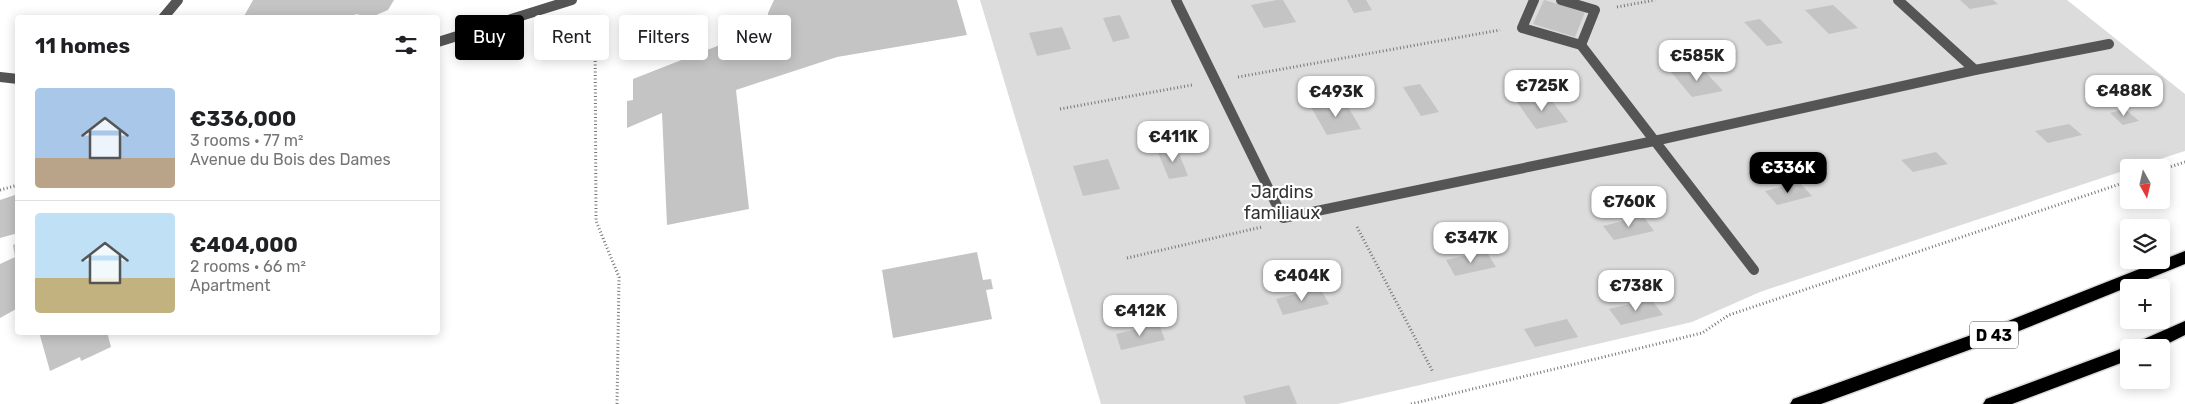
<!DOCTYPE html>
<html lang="en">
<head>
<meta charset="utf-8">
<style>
	:root { --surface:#fff; --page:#f2f2f2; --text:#202124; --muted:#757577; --line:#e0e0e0; --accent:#000 }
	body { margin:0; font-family:Rubik,sans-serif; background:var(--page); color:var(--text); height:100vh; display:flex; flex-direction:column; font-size:19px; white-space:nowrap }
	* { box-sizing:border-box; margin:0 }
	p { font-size:16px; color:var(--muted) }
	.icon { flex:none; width:28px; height:28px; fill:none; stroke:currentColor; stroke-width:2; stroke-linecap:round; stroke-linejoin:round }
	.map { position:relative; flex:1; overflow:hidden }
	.side { position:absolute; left:15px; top:15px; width:425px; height:320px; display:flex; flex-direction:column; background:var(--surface); border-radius:5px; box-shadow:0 2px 12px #0003 }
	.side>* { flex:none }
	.banner { position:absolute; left:455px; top:15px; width:475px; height:45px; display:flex; gap:10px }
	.needle { width:32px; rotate:172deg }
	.fabs { position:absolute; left:2120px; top:159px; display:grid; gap:10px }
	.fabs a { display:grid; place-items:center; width:50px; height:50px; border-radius:5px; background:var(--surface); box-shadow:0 2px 12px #0003; font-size:25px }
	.price { position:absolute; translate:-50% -42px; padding:0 11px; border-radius:10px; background:#fff; color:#222; font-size:16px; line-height:32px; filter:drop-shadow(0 1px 2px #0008) }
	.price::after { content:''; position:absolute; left:50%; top:30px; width:15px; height:11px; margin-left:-8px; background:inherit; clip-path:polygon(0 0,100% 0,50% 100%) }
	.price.current { background:var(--accent); color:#fff }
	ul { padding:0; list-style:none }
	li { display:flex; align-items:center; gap:15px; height:125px; padding:0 20px }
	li+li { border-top:1px solid var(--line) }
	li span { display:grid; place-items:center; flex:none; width:140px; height:100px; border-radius:5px; color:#555 }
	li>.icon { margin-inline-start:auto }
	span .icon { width:60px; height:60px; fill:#fffc; stroke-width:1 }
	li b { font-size:21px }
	h2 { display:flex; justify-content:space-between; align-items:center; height:60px; padding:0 20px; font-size:21px }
	.tag { padding:0 18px; border-radius:5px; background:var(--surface); box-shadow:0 2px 12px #0003; font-size:18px; line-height:45px }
	.tag.current { background:var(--accent); color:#fff }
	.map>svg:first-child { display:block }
	.green { fill:#dcdcdc }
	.building { fill:#c4c4c4 }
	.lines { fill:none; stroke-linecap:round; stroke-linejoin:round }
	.highway-casing { stroke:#dbdbdb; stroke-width:3 }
	.path { stroke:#777; stroke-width:3; stroke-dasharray:1 2.5; stroke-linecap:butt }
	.lane { stroke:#555; stroke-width:10 }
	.street { stroke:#555; stroke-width:10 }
	.highway { fill:#000; fill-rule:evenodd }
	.labels { text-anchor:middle; stroke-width:4.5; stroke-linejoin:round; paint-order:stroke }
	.shield { fill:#fff; stroke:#4c4c4c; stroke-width:1 }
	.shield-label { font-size:16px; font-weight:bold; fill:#000 }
	.park-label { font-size:18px; fill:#333; stroke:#fff }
</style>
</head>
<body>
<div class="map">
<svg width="2185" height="404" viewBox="0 0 2185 404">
	<rect width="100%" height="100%" fill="#fff"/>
	<path class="green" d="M980,0H2067L2185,94V151L2135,167L2129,168V169L1760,292L1692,322L1338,404H1101Z"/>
	<g class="building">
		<path d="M253,0H394L388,10L374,16L365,17L357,14L354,15L356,18H243Z"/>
		<path d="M774,0H957L967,35L837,57L736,90L749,209L667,225L662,113L627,128V101L633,100V79L730,41L731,48L766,35L768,13Z"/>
		<path d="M1277,0H1283L1296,22L1264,28L1251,5Z"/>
		<path d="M1347,0H1366L1372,10L1354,13Z"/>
		<path d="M1544,0L1585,12L1575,37L1533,24Z"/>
		<path d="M1960,0H1993L1998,4L1970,9Z"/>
		<path d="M1833,5L1858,28L1829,34L1805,10Z"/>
		<path d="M1120,15L1130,38L1113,42L1103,18Z"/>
		<path d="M1760,19L1783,43L1767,46L1744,22Z"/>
		<path d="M1062,27L1071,49L1037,56L1029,33Z"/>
		<path d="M1700,66L1723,91L1692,97L1671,72Z"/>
		<path d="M1420,84L1439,112L1421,116L1403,87Z"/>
		<path d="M1548,96L1568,122L1536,129L1517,102Z"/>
		<path d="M1344,100L1361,129L1327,135L1311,107Z"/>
		<path d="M2125,109L2139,121L2123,125L2110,113Z"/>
		<path d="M2069,124L2082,135L2048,143L2035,131Z"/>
		<path d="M1176,146L1188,176L1169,179L1157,150Z"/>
		<path d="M1936,152L1948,164L1913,172L1901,160Z"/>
		<path d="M1108,159L1120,189L1083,196L1073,166Z"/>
		<path d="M1799,182L1812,196L1777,205L1765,191Z"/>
		<path d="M18,194V233L0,238V200Z"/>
		<path d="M1643,216L1654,231L1614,240L1603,226Z"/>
		<path d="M18,243V308L0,318V264L15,257L13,245Z"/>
		<path d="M1486,251L1496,267L1455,276L1446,260Z"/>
		<path d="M977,252L983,280L991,279L993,289L986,290L992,319L893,338L882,270Z"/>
		<path d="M1320,288L1329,304L1283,315L1276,299Z"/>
		<path d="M1651,299L1663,315L1621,325L1609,309Z"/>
		<path d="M1567,319L1578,337L1535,347L1524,329Z"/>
		<path d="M1159,324L1165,340L1121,350L1116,334Z"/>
		<path d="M39,332H107L111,347L81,361L80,357L50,371Z"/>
		<path d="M1289,385L1297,404H1246L1243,396Z"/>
	</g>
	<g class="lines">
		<g class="highway-casing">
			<g id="highway">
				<path d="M2185,251V264L1999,339L1821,404H1790L1793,399L1988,329Z"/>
				<path d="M2185,321V335L2159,348H2129V360L2012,404H1983L1986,399L2123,348L2129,346L2133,347L2135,343Z"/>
			</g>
		</g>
		<g class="path">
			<path d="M1617,7L1655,0"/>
			<path d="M584,19L595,24L596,221L619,277L617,404"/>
			<path d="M1238,77L1500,30"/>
			<path d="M1060,109L1192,85"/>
			<path d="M2161,170L2185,162"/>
			<path d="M0,190L18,185"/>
			<path d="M1357,227L1433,372"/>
			<path d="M1127,258L1262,227"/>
			<path d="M1411,404L1702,333L1729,315L2129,181"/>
		</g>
		<g class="lane">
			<path d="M1176,0L1283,218L1654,141L1975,70L2109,44"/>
			<path d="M1534,0L1522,28L1581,45L1754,270"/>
			<path d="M1561,0L1595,10L1581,45"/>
			<path d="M1898,0L1975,70"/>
		</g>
		<g class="street">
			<path d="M163,18L178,0"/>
			<path d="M438,42L572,0"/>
			<path d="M0,77L18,79"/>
		</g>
		<use href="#highway" class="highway"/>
	</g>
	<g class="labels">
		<rect class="shield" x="1970" y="321.5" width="48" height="27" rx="4"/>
		<g class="shield-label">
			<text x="1994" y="341">D 43</text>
		</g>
		<g class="park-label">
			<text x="1282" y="198">Jardins<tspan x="1282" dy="21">familiaux</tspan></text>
		</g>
	</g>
</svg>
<div class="fabs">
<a><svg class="needle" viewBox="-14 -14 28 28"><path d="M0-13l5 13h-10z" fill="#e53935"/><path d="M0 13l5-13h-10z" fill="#757577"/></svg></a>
<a><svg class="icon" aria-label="layers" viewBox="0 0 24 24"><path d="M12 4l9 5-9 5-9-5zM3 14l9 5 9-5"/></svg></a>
<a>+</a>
<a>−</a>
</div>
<b class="price" style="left:1697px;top:82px">€585K</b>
<b class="price" style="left:1542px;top:112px">€725K</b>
<b class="price" style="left:2124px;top:117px">€488K</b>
<b class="price" style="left:1336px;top:118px">€493K</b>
<b class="price" style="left:1173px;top:163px">€411K</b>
<b class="price current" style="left:1788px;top:194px">€336K</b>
<b class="price" style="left:1629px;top:228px">€760K</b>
<b class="price" style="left:1471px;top:264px">€347K</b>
<b class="price" style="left:1302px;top:302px">€404K</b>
<b class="price" style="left:1636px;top:312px">€738K</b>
<b class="price" style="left:1140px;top:337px">€412K</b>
<div class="banner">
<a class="tag current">Buy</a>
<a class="tag">Rent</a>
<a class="tag">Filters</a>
<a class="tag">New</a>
</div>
<section class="side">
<h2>11 homes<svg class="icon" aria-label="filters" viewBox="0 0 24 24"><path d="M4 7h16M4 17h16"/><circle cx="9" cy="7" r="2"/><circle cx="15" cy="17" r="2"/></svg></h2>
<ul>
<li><span style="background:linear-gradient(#a9c7e8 70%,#b9a48a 0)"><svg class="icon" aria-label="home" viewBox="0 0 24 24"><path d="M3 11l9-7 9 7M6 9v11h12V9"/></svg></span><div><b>€336,000</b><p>3 rooms · 77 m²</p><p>Avenue du Bois des Dames</p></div></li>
<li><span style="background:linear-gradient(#bfe0f5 65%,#c2b280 0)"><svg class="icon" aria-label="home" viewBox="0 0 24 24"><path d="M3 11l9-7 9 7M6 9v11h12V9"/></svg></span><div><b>€404,000</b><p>2 rooms · 66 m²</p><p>Apartment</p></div></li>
</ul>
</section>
</div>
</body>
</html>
